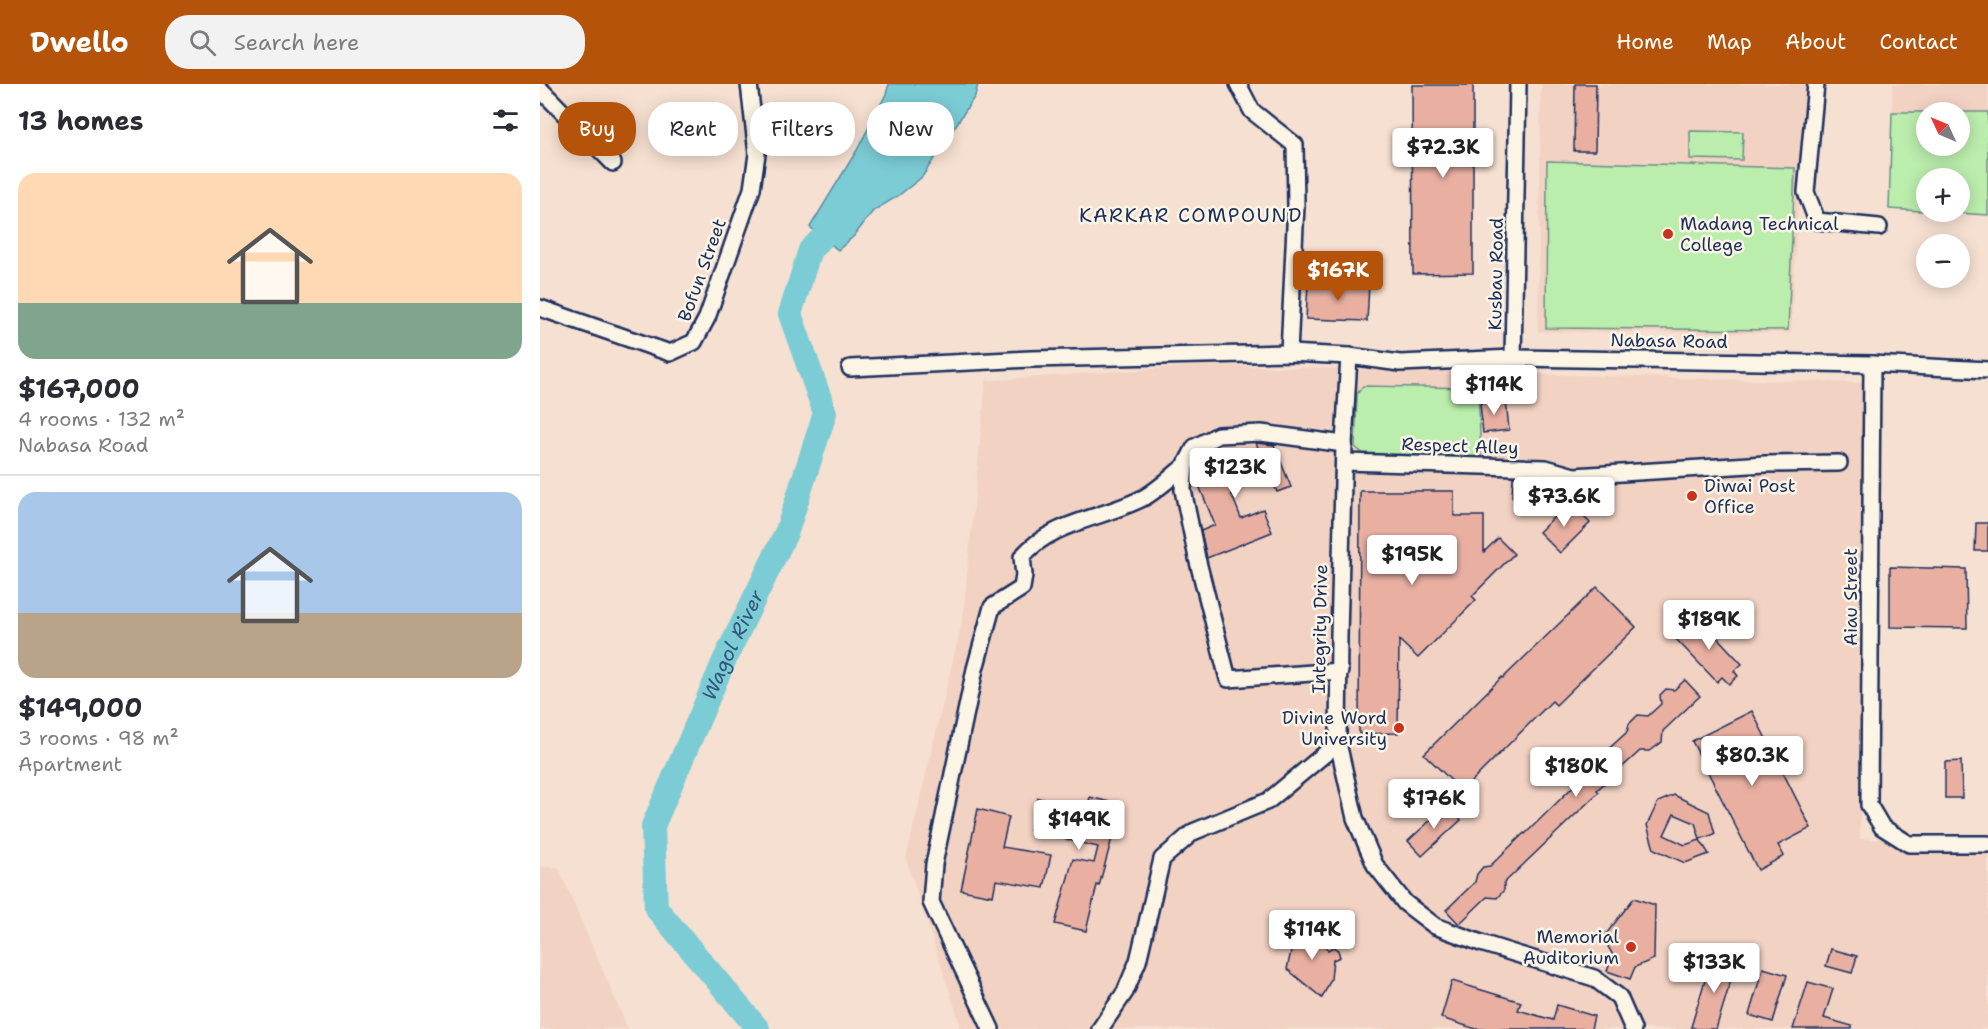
<!DOCTYPE html>
<html lang="en">
<head>
<meta charset="utf-8">
<style>
	:root { --surface:#fff; --page:#f2f2f3; --text:#2b2b33; --muted:#7c7c81; --line:#e1e1e2; --accent:#b45309 }
	body { margin:0; font-family:"Shantell Sans",sans-serif; background:var(--page); color:var(--text); height:100vh; display:flex; flex-direction:column; font-size:22px; white-space:nowrap }
	* { box-sizing:border-box; margin:0 }
	p { font-size:20px; color:var(--muted) }
	.icon { flex:none; width:33px; height:33px; fill:none; stroke:currentColor; stroke-width:2; stroke-linecap:round; stroke-linejoin:round }
	.map { position:relative; flex:1; overflow:hidden }
	.details { display:flex; flex-direction:column; background:var(--surface); width:540px }
	.details>* { flex:none }
	.hud { position:absolute; left:18px; top:18px; width:570px; height:54px; display:flex; gap:12px }
	.needle { width:39px; rotate:314deg }
	.controls { position:absolute; left:1376px; top:18px; display:grid; gap:12px }
	.controls a { display:grid; place-items:center; width:54px; height:54px; border-radius:50%; background:var(--surface); box-shadow:0 3px 15px #0003; font-size:30px }
	.price { position:absolute; translate:-50% -51px; padding:0 14px; border-radius:6px; background:#fff; color:#222; font-size:20px; line-height:39px; filter:drop-shadow(0 2px 3px #0008) }
	.price::after { content:''; position:absolute; left:50%; top:36px; width:18px; height:14px; margin-left:-9px; background:inherit; clip-path:polygon(0 0,100% 0,50% 100%) }
	.price.on { background:var(--accent); color:#fff }
	ul { padding:0; list-style:none }
	li { display:grid; align-content:center; gap:12px; height:318px; padding:0 18px }
	li+li { border-top:2px solid var(--line) }
	li span { display:grid; place-items:center; height:186px; border-radius:18px; color:#555 }
	li>.icon { margin-inline-start:auto }
	span .icon { width:108px; height:108px; fill:#fffc; stroke-width:1 }
	li b { font-size:26px }
	h2 { display:flex; justify-content:space-between; align-items:center; height:72px; padding:0 18px; font-size:26px }
	.chip { padding:0 21px; border-radius:24px; background:var(--surface); box-shadow:0 3px 15px #0003; font-size:21px; line-height:54px }
	.chip.on { background:var(--accent); color:#fff }
	header { display:flex; align-items:center; gap:36px; box-sizing:border-box; height:84px; padding:0 30px; background:var(--accent); color:#fff }
	header strong { font-size:28px }
	nav { display:flex; gap:33px; margin-inline-start:auto; font-size:21px }
	.search { width:420px; height:54px; background:var(--page); display:flex; align-items:center; gap:15px; box-sizing:border-box; padding:0 21px; border-radius:24px; color:var(--muted); font-size:22px }
	main { display:flex; flex:1; min-height:0 }
	.map>svg:first-child { display:block }
	.built { fill:#f2d2c3; fill-rule:evenodd }
	.green { fill:#bbedad; stroke:#6b8e86; stroke-width:1.5; fill-rule:evenodd }
	.water { fill:#7bccd5; stroke:#558da5; stroke-width:1.5 }
	.lines { fill:none; stroke-linecap:round; stroke-linejoin:round }
	.river { stroke:#7bccd5; stroke-width:24 }
	.building { fill:#e9b0a2; stroke:#1b2f5e; stroke-width:1.5 }
	.minor-casing { stroke:#1b2f5e; stroke-width:20 }
	.minor { stroke:#fcf5e5; stroke-width:15 }
	.poi-dot { fill:#c8321e; stroke:#fcf5e5; stroke-width:2 }
	.labels { text-anchor:middle; stroke-width:5; stroke-linejoin:round; paint-order:stroke }
	.poi-label { font-size:18px; fill:#1b2f5e; stroke:#fcf5e5; text-anchor:start }
	.street-label { font-size:18px; fill:#1b2f5e; stroke:#fcf5e5 }
	.neighbourhood-label { font-size:20px; letter-spacing:1.5px; fill:#1b2f5e; stroke:#fcf5e5 }
	.water-label { font-size:20px; font-style:italic; fill:#33567c; stroke:#fcf5e5 }
</style>
</head>
<body>
<header>
<strong>Dwello</strong>
<div class="search"><svg class="icon" aria-label="search" viewBox="0 0 24 24"><circle cx="10" cy="10" r="6"/><path d="M15 15l6 6"/></svg>Search here</div>
<nav><a>Home</a><a>Map</a><a>About</a><a>Contact</a></nav>
</header>
<main>
<section class="details">
<h2>13 homes<svg class="icon" aria-label="filters" viewBox="0 0 24 24"><path d="M4 7h16M4 17h16"/><circle cx="9" cy="7" r="2"/><circle cx="15" cy="17" r="2"/></svg></h2>
<ul>
<li><span style="background:linear-gradient(#ffd9b3 70%,#7fa58c 0)"><svg class="icon" aria-label="home" viewBox="0 0 24 24"><path d="M3 11l9-7 9 7M6 9v11h12V9"/></svg></span><div><b>$167,000</b><p>4 rooms · 132 m²</p><p>Nabasa Road</p></div></li>
<li><span style="background:linear-gradient(#a9c7e8 65%,#b9a48a 0)"><svg class="icon" aria-label="home" viewBox="0 0 24 24"><path d="M3 11l9-7 9 7M6 9v11h12V9"/></svg></span><div><b>$149,000</b><p>3 rooms · 98 m²</p><p>Apartment</p></div></li>
</ul>
</section>
<div class="map">
<svg width="1448" height="945" viewBox="0 0 1448 945">
	<rect width="100%" height="100%" fill="#f6e0d1"/>
	<filter id="ink" filterUnits="userSpaceOnUse"><feTurbulence type="fractalNoise" baseFrequency=".0167" numOctaves="2"/><feDisplacementMap in="SourceGraphic" scale="12" xChannelSelector="R" yChannelSelector="G"/><feConvolveMatrix kernelMatrix="1 2 1 2 8 2 1 2 1" color-interpolation-filters="sRGB"/></filter>
	<g filter="url(#ink)">
		<g class="built">
			<path d="M1001,0H1269L1262,53L1251,249L998,248Z"/>
			<path d="M1353,0H1448V131L1349,125ZM1386,28H1419V62H1386ZM1386,94H1419V128H1386Z"/>
			<path d="M666,281L1323,299L1320,755H1448V945H422L366,775L423,534L446,297Z"/>
			<path d="M0,783H18L88,945H0Z"/>
		</g>
		<g class="green">
			<path d="M1352,28H1448V131L1349,125ZM1419,28V62H1386V28ZM1419,94V128H1386V94Z"/>
			<path d="M1150,47L1203,48L1202,76L1150,75Z"/>
			<path d="M1007,77L1255,84L1248,246L1006,244Z"/>
			<path d="M823,302L938,304L941,374L825,371L815,363L817,310Z"/>
		</g>
		<path class="water" d="M349,0H438L435,12L382,93L358,112L333,127L314,152L298,166L270,143L317,66L346,10Z"/>
		<g class="lines">
			<path class="river" id="s1" d="M218,945L116,824L113,742L184,577L247,447L285,329L250,230L270,166L282,154"/>
		</g>
		<g class="building">
			<path d="M1035,0H1056L1055,67H1034Z"/>
			<path d="M872,1H933V189L873,190Z"/>
			<path d="M768,199L829,201L827,237L766,235Z"/>
			<path d="M966,316L969,346L943,349L940,319Z"/>
			<path d="M716,359L734,361L751,403L737,408L727,383L687,399L701,434L723,425L732,448L667,474L661,447L675,441L654,389L655,385L661,373L677,366L685,387L722,373Z"/>
			<path d="M973,393H996L995,414L972,413Z"/>
			<path d="M820,407H914V432H944V468L958,454L974,470L932,512L936,516L878,574L859,556L858,649L819,650Z"/>
			<path d="M1029,418L1050,439L1020,469L999,448Z"/>
			<path d="M1436,439H1448V467H1435Z"/>
			<path d="M1350,483L1426,485L1427,544L1350,543Z"/>
			<path d="M1057,503L1096,543L1016,621L1012,617L922,707L884,670L962,593L963,594Z"/>
			<path d="M1157,532L1202,580L1194,587L1198,592L1189,600L1182,593L1177,598L1134,553Z"/>
			<path d="M1145,596L1160,612L1123,647L1122,658L1110,667H1100L1057,706L1059,708L964,799V806L957,814L947,813L919,840L906,826L935,798L937,790L943,783L950,782L984,749L985,750L1053,683L1051,681L1087,648L1089,640L1098,631L1108,632L1121,620L1120,611L1126,605L1134,606Z"/>
			<path d="M1212,627L1271,744L1238,761L1244,772L1218,786L1152,657Z"/>
			<path d="M1421,677L1422,714H1405V678Z"/>
			<path d="M1134,711L1169,728L1175,750L1160,755L1155,739L1134,730L1124,751L1145,761L1160,756L1169,770L1145,779L1114,765L1107,741L1118,718Z"/>
			<path d="M550,713L581,721L559,802L557,801L546,847L515,840L533,775L554,779L558,763L490,747L498,714L547,726Z"/>
			<path d="M907,721L921,736L882,772L868,757Z"/>
			<path d="M438,725L469,733L462,763L511,771L504,804L456,796L453,812L421,806Z"/>
			<path d="M1094,814L1115,821L1114,875L1095,883L1090,895L1067,887L1073,871L1063,854Z"/>
			<path d="M757,841L768,844L788,866L793,863L798,866L800,873L793,876L791,895L782,914L747,885Z"/>
			<path d="M1291,865L1317,872L1312,889L1286,882Z"/>
			<path d="M1172,873L1196,880L1176,945H1157L1151,943Z"/>
			<path d="M1223,884L1247,891L1233,938L1209,931Z"/>
			<path d="M912,897L981,918L978,926L1013,936L1017,921L1054,932L1051,945H936L901,934Z"/>
			<path d="M1268,898L1293,905L1284,934L1312,942V945H1253Z"/>
		</g>
		<g class="lines">
			<g class="minor-casing">
				<g id="minor">
					<path d="M698,0L712,27L755,61L756,121L749,269"/>
					<path d="M1276,0L1266,108L1277,137L1339,143"/>
					<path d="M0,5L73,79"/>
					<path d="M0,224L130,269L154,258L167,234L212,105L217,70L209,0"/>
					<path d="M809,272L804,360L799,552L798,659L815,734L835,781L865,819L895,842L941,859L1054,894L1079,913L1093,945"/>
					<path d="M973,274L978,0"/>
					<path d="M1332,280L1329,721L1342,743L1369,760H1448"/>
					<path d="M310,284L491,275L749,269L809,272L860,279L973,274L1332,280L1448,286"/>
					<path d="M804,378L1006,384L1034,392L1225,380L1299,379"/>
					<path d="M800,587L688,595L657,474L643,406L645,382L655,363L678,351L721,349L804,360"/>
					<path d="M451,945L391,818L394,780L435,585L452,523L482,504L484,491L482,473C511,437 566,434 605,413C619,405 632,392 645,382"/>
					<path d="M560,945L585,908L598,877L622,775L653,748L728,717L798,659"/>
				</g>
			</g>
			<use href="#minor" class="minor"/>
		</g>
	</g>
	<g class="poi-dot">
		<circle cx="1128" cy="150" r="6"/>
		<circle cx="1152" cy="412" r="6"/>
		<circle cx="859" cy="644" r="6"/>
		<circle cx="1091" cy="863" r="6"/>
	</g>
	<g class="labels">
		<g class="poi-label">
			<text x="1140" y="146">Madang Technical<tspan x="1140" dy="21">College</tspan></text>
			<text x="1164" y="408">Diwai Post<tspan x="1164" dy="21">Office</tspan></text>
			<text x="847" y="640" text-anchor="end">Divine Word<tspan x="847" dy="21">University</tspan></text>
			<text x="1079" y="859" text-anchor="end">Memorial<tspan x="1079" dy="21">Auditorium</tspan></text>
		</g>
		<g class="street-label">
			<text transform="translate(162 186) rotate(-70)" y="6">Bofun Street</text>
			<text transform="translate(956 190) rotate(-89)" y="6">Kusbau Road</text>
			<text transform="translate(1129 257) rotate(1)" y="6">Nabasa Road</text>
			<text transform="translate(920 362) rotate(2)" y="6">Respect Alley</text>
			<text transform="translate(1311 513) rotate(-90)" y="6">Aiau Street</text>
			<text transform="translate(780 545) rotate(-89)" y="6">Integrity Drive</text>
		</g>
		<g class="neighbourhood-label">
			<text x="651" y="138">KARKAR COMPOUND</text>
		</g>
		<g class="water-label">
			<text dy="7" stroke="none"><textPath href="#s1" startOffset="438">Wagol River</textPath></text>
		</g>
	</g>
</svg>
<div class="controls">
<a><svg class="needle" viewBox="-14 -14 28 28"><path d="M0-13l5 13h-10z" fill="#e53935"/><path d="M0 13l5-13h-10z" fill="#7c7c81"/></svg></a>
<a>+</a>
<a>−</a>
</div>
<b class="price" style="left:903px;top:95px">$72.3K</b>
<b class="price on" style="left:798px;top:218px">$167K</b>
<b class="price" style="left:954px;top:332px">$114K</b>
<b class="price" style="left:695px;top:415px">$123K</b>
<b class="price" style="left:1024px;top:444px">$73.6K</b>
<b class="price" style="left:872px;top:502px">$195K</b>
<b class="price" style="left:1169px;top:567px">$189K</b>
<b class="price" style="left:1212px;top:703px">$80.3K</b>
<b class="price" style="left:1036px;top:714px">$180K</b>
<b class="price" style="left:894px;top:746px">$176K</b>
<b class="price" style="left:539px;top:767px">$149K</b>
<b class="price" style="left:772px;top:877px">$114K</b>
<b class="price" style="left:1174px;top:910px">$133K</b>
<div class="hud">
<a class="chip on">Buy</a>
<a class="chip">Rent</a>
<a class="chip">Filters</a>
<a class="chip">New</a>
</div>
</div>
</main>
</body>
</html>
